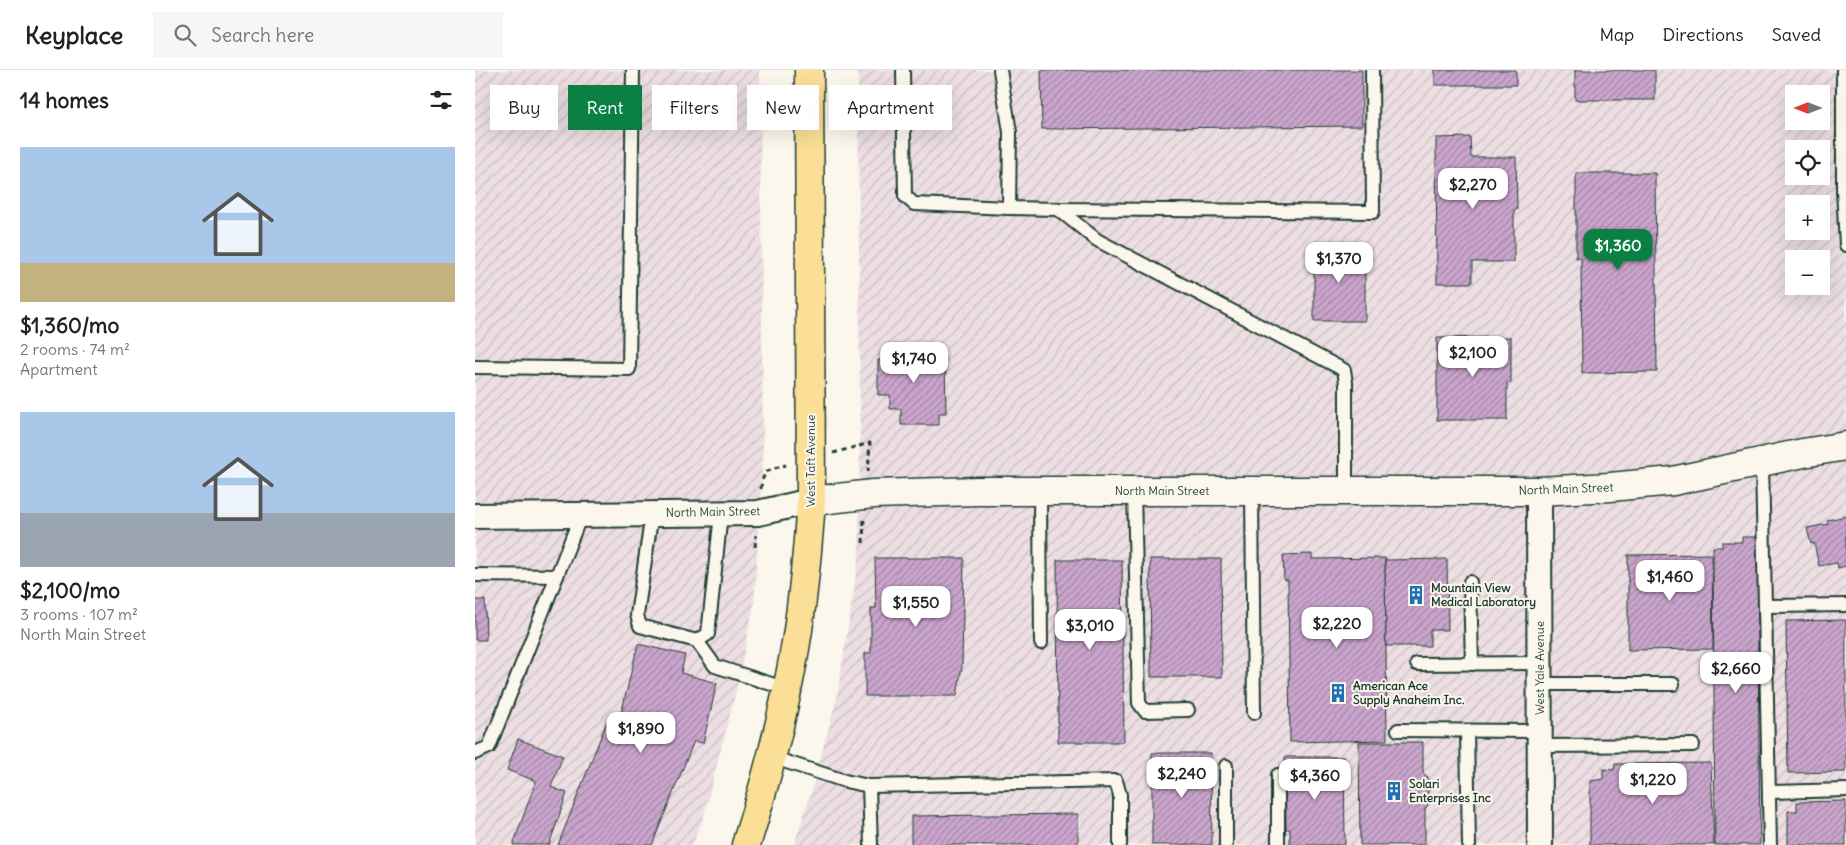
<!DOCTYPE html>
<html lang="en">
<head>
<meta charset="utf-8">
<style>
	:root { --surface:#fff; --page:#f6f6f6; --text:#222; --muted:#767676; --line:#e0e0e0; --accent:#0b8043 }
	body { margin:0; font-family:Delius,sans-serif; background:var(--page); color:var(--text); height:100vh; display:flex; flex-direction:column; font-size:19px; white-space:nowrap }
	* { box-sizing:border-box; margin:0 }
	p { font-size:16px; color:var(--muted) }
	.icon { flex:none; width:28px; height:28px; fill:none; stroke:currentColor; stroke-width:2; stroke-linecap:round; stroke-linejoin:round }
	.map { position:relative; flex:1; overflow:hidden }
	.side { display:flex; flex-direction:column; background:var(--surface); width:475px }
	.side>* { flex:none }
	.top-card { position:absolute; left:15px; top:15px; width:475px; height:45px; display:flex; gap:10px }
	.needle { width:32px; rotate:270deg }
	.controls { position:absolute; left:1310px; top:15px; display:grid; gap:10px }
	.controls a { display:grid; place-items:center; width:45px; height:45px; border-radius:0px; background:var(--surface); box-shadow:0 5px 20px #0002; font-size:25px }
	.price { position:absolute; translate:-50% -42px; padding:0 11px; border-radius:10px; background:#fff; color:#222; font-size:16px; line-height:32px; filter:drop-shadow(0 1px 2px #0008) }
	.price::after { content:''; position:absolute; left:50%; top:30px; width:15px; height:11px; margin-left:-8px; background:inherit; clip-path:polygon(0 0,100% 0,50% 100%) }
	.price.active { background:var(--accent); color:#fff }
	ul { padding:0; list-style:none }
	li { display:grid; align-content:center; gap:10px; height:265px; padding:0 20px }
	li span { display:grid; place-items:center; height:155px; border-radius:0px; color:#555 }
	li>.icon { margin-inline-start:auto }
	span .icon { width:90px; height:90px; fill:#fffc; stroke-width:1 }
	li b { font-size:21px }
	h2 { display:flex; justify-content:space-between; align-items:center; height:60px; padding:0 20px; font-size:21px }
	.chip { padding:0 18px; border-radius:0px; background:var(--surface); box-shadow:0 5px 20px #0002; font-size:18px; line-height:45px }
	.chip.active { background:var(--accent); color:#fff }
	header { display:flex; align-items:center; gap:30px; box-sizing:border-box; height:70px; padding:0 25px; background:var(--surface); border-bottom:1px solid var(--line) }
	header strong { font-size:24px }
	nav { display:flex; gap:28px; margin-inline-start:auto; font-size:18px }
	.search { width:350px; height:45px; background:var(--page); display:flex; align-items:center; gap:12px; box-sizing:border-box; padding:0 18px; border-radius:0px; color:var(--muted); font-size:19px }
	main { display:flex; flex:1; min-height:0 }
	.map>svg:first-child { display:block }
	.industrial { fill:url(#industrial-furrows); fill-rule:evenodd }
	.building { fill:url(#building-hatch); stroke:#1f3d34 }
	.lines { fill:none; stroke-linecap:round; stroke-linejoin:round }
	.service-casing { stroke:#1f3d34; stroke-width:16 }
	.minor-casing { stroke:#1f3d34; stroke-width:28 }
	.secondary-casing { stroke:#1f3d34; stroke-width:31 }
	.primary-casing { stroke:#1f3d34; stroke-width:31 }
	.path { stroke:#1f3d34; stroke-width:3; stroke-dasharray:5 4; stroke-linecap:butt }
	.service { stroke:#fbf7ec; stroke-width:12 }
	.minor { stroke:#fbf7ec; stroke-width:24 }
	.secondary { stroke:#fbf7ec; stroke-width:28 }
	.primary { stroke:#fbdf96; stroke-width:28 }
	.labels { text-anchor:middle; stroke-width:4; stroke-linejoin:round; paint-order:stroke }
	.street-label { font-size:12px; fill:#1f3d34; stroke:#fbf7ec }
	.poi-label { font-size:12px; font-weight:bold; fill:#1f3d34; stroke:#fbf7ec; text-anchor:start }
</style>
</head>
<body>
<header>
<strong>Keyplace</strong>
<div class="search"><svg class="icon" aria-label="search" viewBox="0 0 24 24"><circle cx="10" cy="10" r="6"/><path d="M15 15l6 6"/></svg>Search here</div>
<nav><a>Map</a><a>Directions</a><a>Saved</a></nav>
</header>
<main>
<section class="side">
<h2>14 homes<svg class="icon" aria-label="filters" viewBox="0 0 24 24"><path d="M4 7h16M4 17h16"/><circle cx="9" cy="7" r="2"/><circle cx="15" cy="17" r="2"/></svg></h2>
<ul>
<li><span style="background:linear-gradient(#a9c7e8 75%,#c2b280 0)"><svg class="icon" aria-label="home" viewBox="0 0 24 24"><path d="M3 11l9-7 9 7M6 9v11h12V9"/></svg></span><div><b>$1,360/mo</b><p>2 rooms · 74 m²</p><p>Apartment</p></div></li>
<li><span style="background:linear-gradient(#a9c7e8 65%,#9aa5b1 0)"><svg class="icon" aria-label="home" viewBox="0 0 24 24"><path d="M3 11l9-7 9 7M6 9v11h12V9"/></svg></span><div><b>$2,100/mo</b><p>3 rooms · 107 m²</p><p>North Main Street</p></div></li>
</ul>
</section>
<div class="map">
<svg width="1371" height="775" viewBox="0 0 1371 775">
	<defs>
		<pattern id="industrial-furrows" width="10" height="10" patternUnits="userSpaceOnUse" patternTransform="scale(1.25)"><rect width="10" height="10" fill="#ecdee2"/><path d="M-1 1l2-2M0 10L10 0M9 11l2-2" fill="none" stroke="#cabfc2"/></pattern>
		<pattern id="building-hatch" width="6" height="6" patternUnits="userSpaceOnUse" patternTransform="scale(1.25)"><rect width="6" height="6" fill="#caa4cc"/><path d="M-1 1l2-2M0 6l6-6M5 7l2-2" fill="none" stroke="#a387a6"/></pattern>
	</defs>
	<rect width="100%" height="100%" fill="#fbf7ec"/>
	<filter id="ink" filterUnits="userSpaceOnUse"><feTurbulence type="fractalNoise" baseFrequency=".02" numOctaves="2"/><feDisplacementMap in="SourceGraphic" scale="10" xChannelSelector="R" yChannelSelector="G"/><feConvolveMatrix kernelMatrix="1 2 1 2 8 2 1 2 1" color-interpolation-filters="sRGB"/></filter>
	<g filter="url(#ink)">
		<g class="industrial">
			<path d="M0,0H285L288,387L279,534L262,617L228,749L217,775H0Z"/>
			<path d="M383,0H1371V775H319L338,716L362,627L384,486L385,349ZM1319,24H1346V51H1319ZM1319,79H1346V106H1319ZM1319,134H1346V161H1319ZM1319,189H1346V216H1319Z"/>
		</g>
		<g class="building">
			<path d="M566,0H887V56L567,59Z"/>
			<rect x="960" y="0" width="81" height="15"/>
			<rect x="1100" y="0" width="80" height="30"/>
			<path d="M995,67L996,87H1041L1042,140H1039V192H997V213H962L961,68Z"/>
			<path d="M1101,103H1180L1182,302L1107,303L1106,188H1101Z"/>
			<rect x="839" y="178" width="51" height="73"/>
			<path d="M1036,267V313H1032V350H962V268Z"/>
			<path d="M411,275H455V288H470L471,343H464V355H426V339H415V325H403V290H411Z"/>
			<path d="M1371,446V496L1363,498L1362,493L1344,496L1339,473L1336,474L1332,458L1353,454L1352,450Z"/>
			<path d="M1267,467H1282L1285,775H1240L1238,477H1247V472H1267Z"/>
			<path d="M837,484V489L910,488L912,670L815,672L813,510H809L808,485Z"/>
			<path d="M1237,484L1238,579L1153,580V485Z"/>
			<path d="M400,488H489L487,596L482,626H390V583H396V538H401Z"/>
			<path d="M675,489H746L747,607H676Z"/>
			<path d="M972,489L973,560H955V576H911L910,490Z"/>
			<path d="M582,490H647L649,672H583Z"/>
			<path d="M0,530H10L11,570H0Z"/>
			<path d="M1371,550V702L1313,703L1311,551Z"/>
			<path d="M163,574L210,585L206,603L242,613L228,673L219,671L177,775H83L134,646L145,648Z"/>
			<path d="M43,669L88,686L76,717L92,723L74,775H38L61,711L32,700Z"/>
			<path d="M884,672H948V703L953,707V735L950,739V775H885Z"/>
			<path d="M677,683H736L737,775H677Z"/>
			<path d="M810,687H869L870,775H815V759H811Z"/>
			<path d="M1236,693L1239,775H1115V711L1128,709V699L1139,700L1140,694Z"/>
			<path d="M1371,731V775H1313V741H1322V732Z"/>
			<path d="M603,744V775H436V746Z"/>
		</g>
		<g class="lines">
			<g class="service-casing">
				<g id="service">
					<path d="M428,0L430,126L439,134L534,138"/>
					<path d="M525,0L535,62L534,138L583,139L622,170L869,300L871,313V421"/>
					<path d="M1368,0V120L1371,175"/>
					<path d="M583,139L898,142L897,0"/>
					<path d="M0,297L154,299L158,0"/>
					<path d="M1287,392L1295,775"/>
					<path d="M565,421L566,573"/>
					<path d="M659,421L664,633L670,641L713,640"/>
					<path d="M777,421L779,643"/>
					<path d="M177,443L162,545L165,556L222,571L233,564L246,444"/>
					<path d="M0,505L82,506"/>
					<path d="M995,512L997,594"/>
					<path d="M1290,536L1371,535"/>
					<path d="M222,571L240,596L312,619"/>
					<path d="M942,594L1065,593"/>
					<path d="M1065,614H1198"/>
					<path d="M923,660L1065,661"/>
					<path d="M992,661L994,775"/>
					<path d="M1065,676L1218,675"/>
					<path d="M0,683L14,677L106,445"/>
					<path d="M296,687L370,711L394,716L641,711L645,725V775"/>
					<path d="M751,696V775"/>
					<path d="M803,705V775"/>
					<path d="M394,716L396,775"/>
					<path d="M1295,722L1371,720"/>
				</g>
			</g>
			<g class="minor-casing">
				<g id="minor">
					<path d="M1064,421L1065,775"/>
					<path d="M0,446L283,443L336,431"/>
				</g>
			</g>
			<g class="secondary-casing">
				<path id="secondary" d="M336,431L398,424L503,421H1064L1135,417L1198,411L1328,383L1371,376"/>
			</g>
			<g class="primary-casing">
				<path id="primary" d="M271,775C293,705 312,633 323,560C329,518 333,474 336,431L334,0"/>
			</g>
			<g class="path">
				<path d="M358,383L395,373L393,401"/>
				<path d="M286,419C288,399 293,400 311,395"/>
				<path d="M388,473L389,448"/>
				<path d="M280,477L281,465"/>
			</g>
			<use href="#service" class="service"/>
			<use href="#minor" class="minor"/>
			<use href="#secondary" class="secondary"/>
			<use href="#primary" class="primary"/>
		</g>
	</g>
	<defs>
		<g id="building-bare" transform="scale(1.5)"><path d="M-4-6H4V6H1V3H-1V6H-4ZM-2.5-4.3h1.7v1.8h-1.7ZM.8-4.3h1.7v1.8H.8ZM-2.5-1h1.7V.8h-1.7ZM.8-1h1.7V.8H.8Z" fill="#1f6fb2" stroke="#fbf7ec" stroke-width="2.5" paint-order="stroke"/></g>
	</defs>
	<g fill-rule="evenodd">
		<use href="#building-bare" x="941" y="525"/>
		<use href="#building-bare" x="863" y="623"/>
		<use href="#building-bare" x="919" y="721"/>
	</g>
	<g class="labels">
		<g class="street-label">
			<text transform="translate(336 391) rotate(-90)" y="4">West Taft Avenue</text>
			<text transform="translate(1091 419) rotate(-2)" y="4">North Main Street</text>
			<text x="687" y="425">North Main Street</text>
			<text transform="translate(238 442) rotate(-1)" y="4">North Main Street</text>
			<text transform="translate(1065 598) rotate(-90)" y="4">West Yale Avenue</text>
		</g>
		<g class="poi-label">
			<text x="956" y="522">Mountain View<tspan x="956" dy="14">Medical Laboratory</tspan></text>
			<text x="878" y="620">American Ace<tspan x="878" dy="14">Supply Anaheim Inc.</tspan></text>
			<text x="934" y="718">Solari<tspan x="934" dy="14">Enterprises Inc</tspan></text>
		</g>
	</g>
</svg>
<div class="controls">
<a><svg class="needle" viewBox="-14 -14 28 28"><path d="M0-13l5 13h-10z" fill="#e53935"/><path d="M0 13l5-13h-10z" fill="#767676"/></svg></a>
<a><svg class="icon" aria-label="locate" viewBox="0 0 24 24"><circle cx="12" cy="12" r="6"/><path d="M12 2v4M12 18v4M2 12h4M18 12h4"/></svg></a>
<a>+</a>
<a>−</a>
</div>
<b class="price" style="left:998px;top:140px">$2,270</b>
<b class="price active" style="left:1143px;top:201px">$1,360</b>
<b class="price" style="left:864px;top:214px">$1,370</b>
<b class="price" style="left:998px;top:308px">$2,100</b>
<b class="price" style="left:439px;top:314px">$1,740</b>
<b class="price" style="left:1195px;top:532px">$1,460</b>
<b class="price" style="left:441px;top:558px">$1,550</b>
<b class="price" style="left:862px;top:579px">$2,220</b>
<b class="price" style="left:615px;top:581px">$3,010</b>
<b class="price" style="left:1261px;top:624px">$2,660</b>
<b class="price" style="left:166px;top:684px">$1,890</b>
<b class="price" style="left:707px;top:729px">$2,240</b>
<b class="price" style="left:840px;top:731px">$4,360</b>
<b class="price" style="left:1178px;top:735px">$1,220</b>
<div class="top-card">
<a class="chip">Buy</a>
<a class="chip active">Rent</a>
<a class="chip">Filters</a>
<a class="chip">New</a>
<a class="chip">Apartment</a>
</div>
</div>
</main>
</body>
</html>
